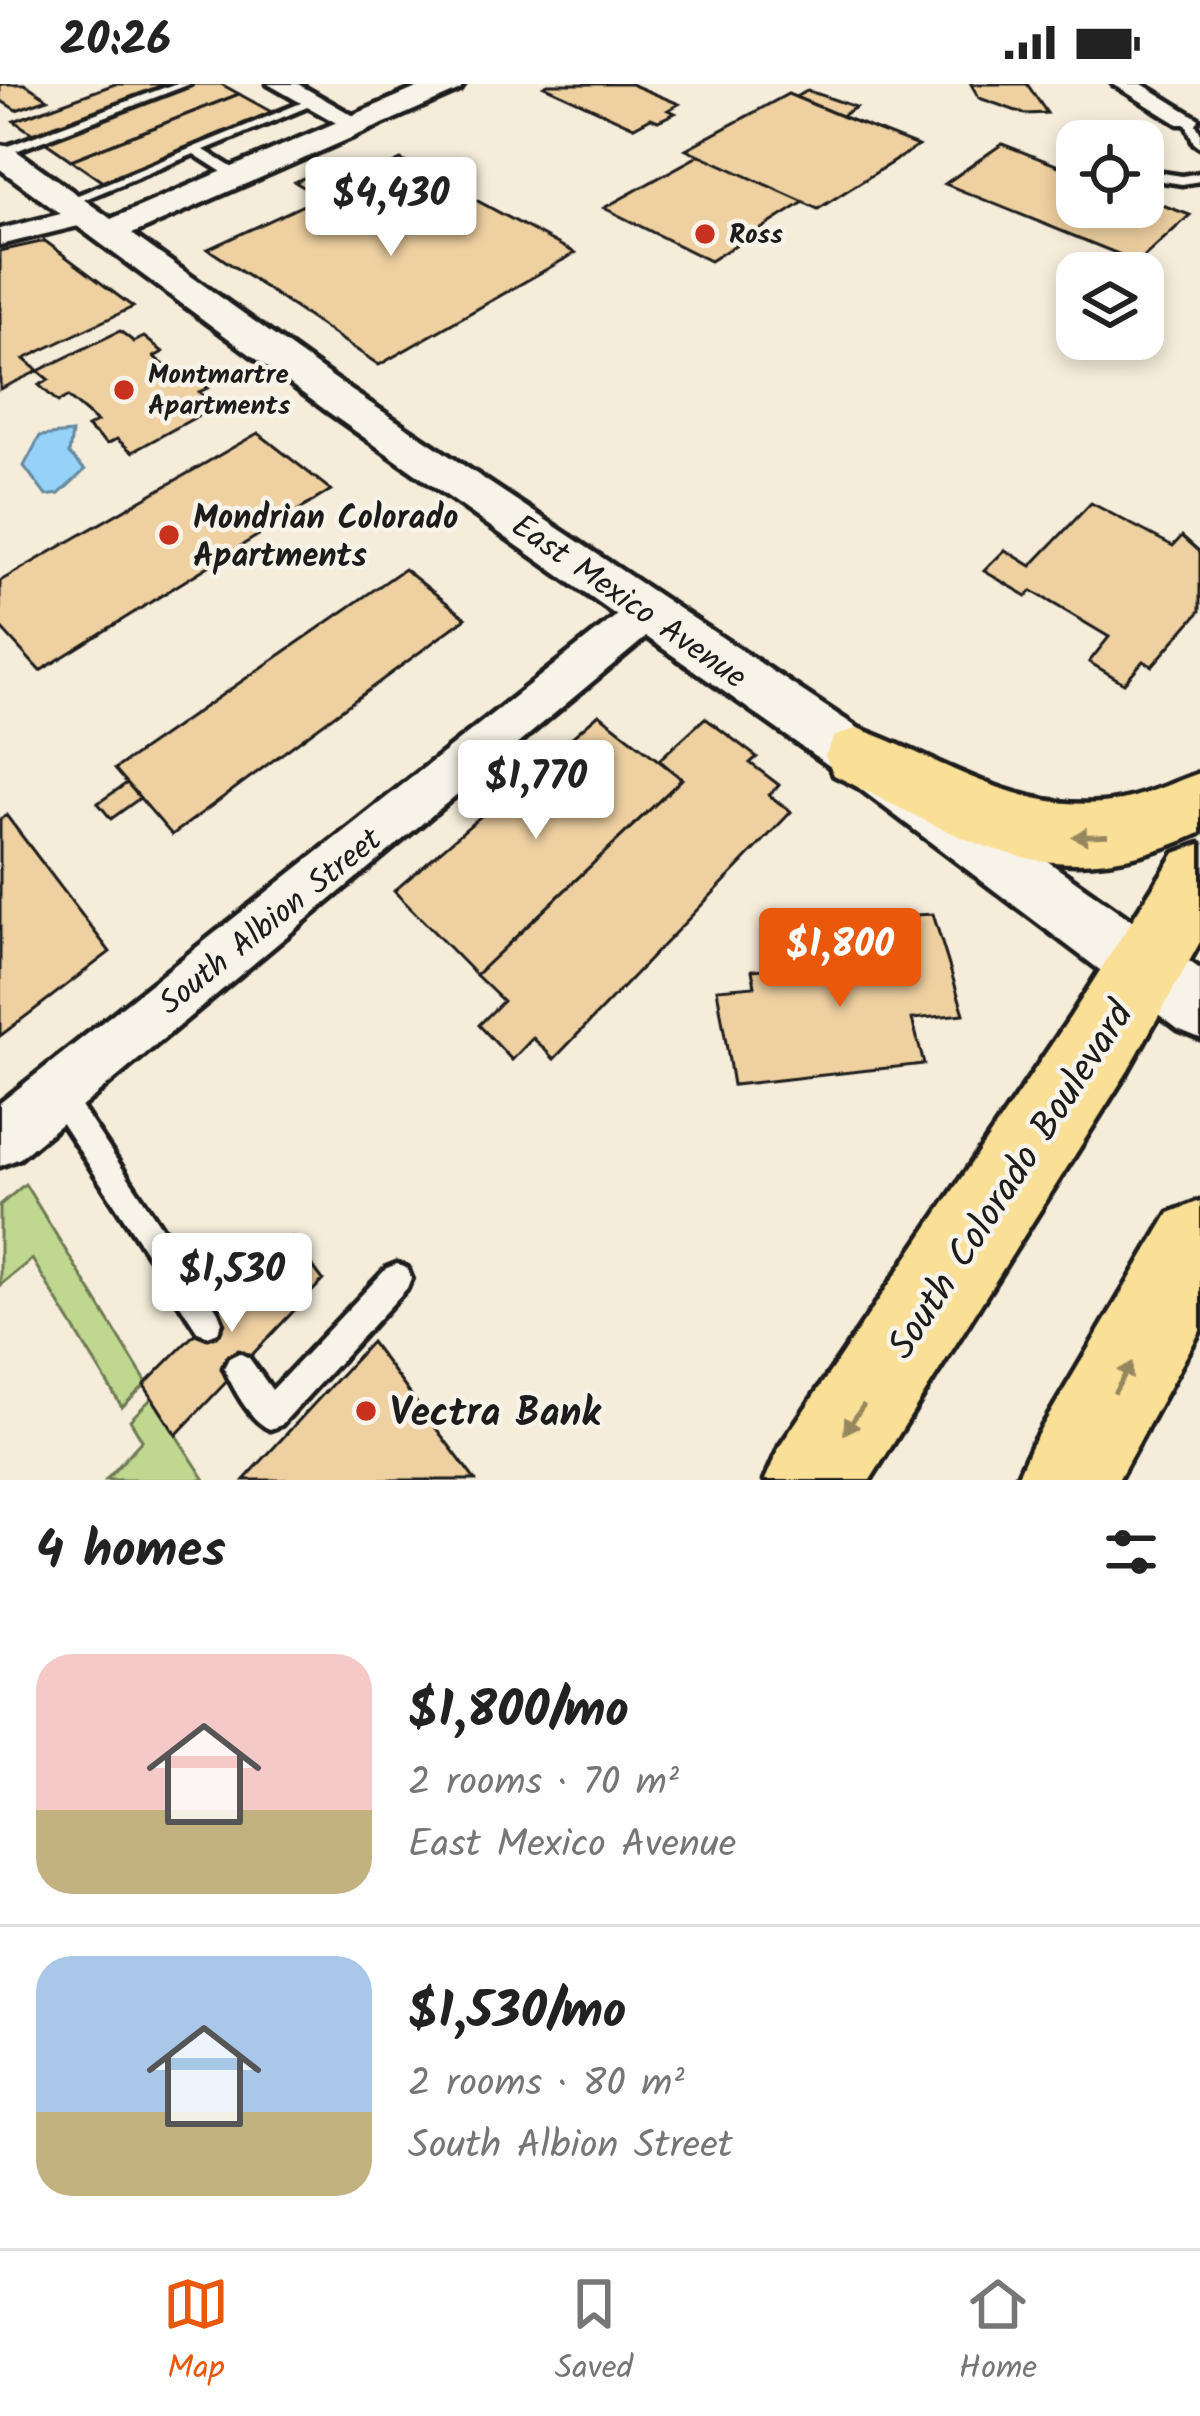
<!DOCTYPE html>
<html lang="en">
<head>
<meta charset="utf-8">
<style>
	:root { --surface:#fff; --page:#f6f6f6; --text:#222; --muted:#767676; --line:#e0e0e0; --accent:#ea580c }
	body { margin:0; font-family:Kalam,sans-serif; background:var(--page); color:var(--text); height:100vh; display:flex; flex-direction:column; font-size:45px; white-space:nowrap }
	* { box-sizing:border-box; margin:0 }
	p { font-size:39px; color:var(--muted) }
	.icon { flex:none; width:66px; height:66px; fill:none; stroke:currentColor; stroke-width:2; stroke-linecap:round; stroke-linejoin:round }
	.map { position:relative; height:1396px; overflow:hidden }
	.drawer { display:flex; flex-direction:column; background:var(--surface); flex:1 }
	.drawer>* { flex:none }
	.fabs { position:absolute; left:1056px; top:36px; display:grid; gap:24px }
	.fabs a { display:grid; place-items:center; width:108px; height:108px; border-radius:24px; background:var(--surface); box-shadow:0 6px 18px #0003; font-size:60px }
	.price { position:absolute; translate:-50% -102px; padding:0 27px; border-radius:12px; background:#fff; color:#222; font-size:39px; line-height:78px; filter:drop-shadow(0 3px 6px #0008) }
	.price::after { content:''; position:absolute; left:50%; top:72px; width:36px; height:27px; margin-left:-18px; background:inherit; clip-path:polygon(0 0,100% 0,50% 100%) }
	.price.selected { background:var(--accent); color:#fff }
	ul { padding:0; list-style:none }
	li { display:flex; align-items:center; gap:36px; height:300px; padding:0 36px }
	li+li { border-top:3px solid var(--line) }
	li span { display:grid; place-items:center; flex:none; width:336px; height:240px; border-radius:36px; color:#555 }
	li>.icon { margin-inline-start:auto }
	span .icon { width:144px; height:144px; fill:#fffc; stroke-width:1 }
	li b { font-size:51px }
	h2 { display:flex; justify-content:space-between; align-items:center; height:144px; padding:0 36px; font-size:51px }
	.status { display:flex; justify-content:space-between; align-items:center; height:84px; padding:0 60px; background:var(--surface); direction:ltr }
	.status svg { height:33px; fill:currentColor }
	.dock { display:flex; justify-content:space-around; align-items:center; height:168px; border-top:3px solid var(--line); background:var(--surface); font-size:33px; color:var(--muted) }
	.dock a { display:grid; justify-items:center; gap:6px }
	.dock .selected { color:var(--accent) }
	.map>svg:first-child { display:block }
	.green { fill:#bfd78e; stroke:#6e7a55; stroke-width:3 }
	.water { fill:#96d1f7; stroke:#65899f; stroke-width:3 }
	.building { fill:#eed0a1; stroke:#1c1c1c; stroke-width:3 }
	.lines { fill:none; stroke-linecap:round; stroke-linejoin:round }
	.service-casing { stroke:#1c1c1c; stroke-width:9 }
	.minor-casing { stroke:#1c1c1c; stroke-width:9 }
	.tertiary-casing { stroke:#1c1c1c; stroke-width:9 }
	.primary-casing { stroke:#1c1c1c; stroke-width:9 }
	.service { fill:#f7f3e8; fill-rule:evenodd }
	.minor { fill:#f7f3e8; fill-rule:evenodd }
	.tertiary { fill:#f7f3e8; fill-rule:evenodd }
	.primary { fill:#fadf96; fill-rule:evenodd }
	.oneway { fill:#96875f }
	.poi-dot { fill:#c8321e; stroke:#f7f3e8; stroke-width:4.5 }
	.labels { text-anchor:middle; stroke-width:9; stroke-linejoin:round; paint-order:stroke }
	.far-poi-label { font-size:27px; font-weight:bold; fill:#1c1c1c; stroke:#f7f3e8; text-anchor:start }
	.poi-label { font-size:33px; font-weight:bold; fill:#1c1c1c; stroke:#f7f3e8; text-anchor:start }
	.street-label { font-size:33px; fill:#1c1c1c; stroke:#f7f3e8 }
	.near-street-label { font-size:39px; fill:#1c1c1c; stroke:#f7f3e8 }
	.near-poi-label { font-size:39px; font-weight:bold; fill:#1c1c1c; stroke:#f7f3e8; text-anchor:start }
</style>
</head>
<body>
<div class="status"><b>20:26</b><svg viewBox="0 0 49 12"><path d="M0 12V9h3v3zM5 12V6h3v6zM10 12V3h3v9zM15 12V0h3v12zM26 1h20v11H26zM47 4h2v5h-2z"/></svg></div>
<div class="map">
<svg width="1200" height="1396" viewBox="0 0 1200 1396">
	<rect width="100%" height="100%" fill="#f5ecda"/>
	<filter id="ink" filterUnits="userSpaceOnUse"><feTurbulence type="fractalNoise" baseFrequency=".00833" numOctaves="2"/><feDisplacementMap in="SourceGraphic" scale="24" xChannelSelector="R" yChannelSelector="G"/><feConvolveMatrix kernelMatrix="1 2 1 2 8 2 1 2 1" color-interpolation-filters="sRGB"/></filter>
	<g filter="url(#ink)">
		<g class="green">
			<path d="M25,1100L147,1299L122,1323L32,1175L0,1201V1121Z"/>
			<path d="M152,1314L205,1396H106L142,1356L130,1336Z"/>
		</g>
		<path class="water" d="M72,349L69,370L85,386L59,410L46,412L24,382L40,352Z"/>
		<g class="building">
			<path d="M0,0H25L48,15L16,26L0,16Z"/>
			<path d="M115,0H221L239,10L71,76L14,37Z"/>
			<path d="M548,0H631L679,20L668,26L675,29L658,37L651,34L634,43L544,2Z"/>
			<path d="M971,0H1027L1047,29L1025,30L979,14Z"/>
			<path d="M807,7L818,10L856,23L841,32L795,13Z"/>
			<path d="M239,10L277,31L107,101L71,76Z"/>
			<path d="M788,10L841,32L918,62L818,125L686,65Z"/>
			<path d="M1002,60L1077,89V123H1143V114L1190,131L1138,178L945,100Z"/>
			<path d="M700,71L804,118L710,177L604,124Z"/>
			<path d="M401,76L575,169L379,281L208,165Z"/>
			<path d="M317,88L342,102L320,113L295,98Z"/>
			<path d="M45,157L133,223L24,275L38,287L0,305V167Z"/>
			<path d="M120,247L134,258L144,253L163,268L154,273L178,292L188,288L208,304L199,308L216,322L132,368L117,355L107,360L87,343L97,338L68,313L58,318L39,301L49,296L38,287Z"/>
			<path d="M258,349L331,406L40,587L0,543V497Z"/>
			<path d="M1091,419L1173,462L1182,452L1200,468V527L1152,582L1143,577L1124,599L1089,578L1109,553L1032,507L1027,512L984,487L1005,466L1031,482Z"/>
			<path d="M404,485L466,534L172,751L115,685Z"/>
			<path d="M599,630L682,695L476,891L394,807Z"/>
			<path d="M705,634L757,673L750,679L779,701L769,711L791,728L554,975L533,954L512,976L479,941L503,917L476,891L682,695L659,676Z"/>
			<path d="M127,699L140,714L111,735L98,719Z"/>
			<path d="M6,731L110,868L0,952V735Z"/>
			<path d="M933,830L964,930L912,935L924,980L733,1001L717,905L755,902L752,886L892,874L881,833Z"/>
			<path d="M291,1153L323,1196L176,1351L144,1301Z"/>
			<path d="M371,1258L475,1396H244Z"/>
		</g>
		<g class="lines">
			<g class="service-casing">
				<g id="service">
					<path d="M174,0H190L0,73V65Z"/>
					<path d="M313,14L319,17L317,19L204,66L241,89V95H233L194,70L71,121L61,118Z"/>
					<path d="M1183,33L1193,35L1200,48V63L1194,59Z"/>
					<path d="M1143,86L1182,92L1200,89V97L1182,100L1143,94Z"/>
					<path d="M57,996L66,1000L218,1228L222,1238L218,1248L208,1252L198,1248L48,1018L44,1009L48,1000Z"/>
					<path d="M397,1180L407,1184L411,1194L407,1204L281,1341L270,1345C250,1337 233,1304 224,1284L229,1274L239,1269L249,1274L272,1306L387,1184Z"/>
				</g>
			</g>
			<g class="minor-casing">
				<g id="minor">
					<path d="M268,0H298L368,40L365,45H347Z"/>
					<path d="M1113,0H1142L1199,35L1196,40H1178Z"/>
					<path d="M85,124L95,126L99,132L95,138L0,161V145Z"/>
					<path d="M649,513L663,517L669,528L663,539L20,1074L0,1082V1019L635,517Z"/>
				</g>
			</g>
			<g class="tertiary-casing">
				<path id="tertiary" d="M426,0H464L460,6L132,150L352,307L876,656L1200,885V954L1178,945L838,688L324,325L0,85V61L11,63L111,135Z"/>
			</g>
			<g class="primary-casing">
				<g id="primary">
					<path d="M857,644C939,673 1012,727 1103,719C1137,716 1168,700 1200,689V749C1050,817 969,757 834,691L825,672L834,653Z"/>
					<path d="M1200,760V858L1127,988L870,1396H765L780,1362L1071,932L1175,769Z"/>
					<path d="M1200,1117V1247L1118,1396H1016L1031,1362L1169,1129Z"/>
				</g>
			</g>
			<use href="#service" class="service"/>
			<use href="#minor" class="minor"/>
			<use href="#tertiary" class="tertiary"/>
			<use href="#primary" class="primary"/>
		</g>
		<defs><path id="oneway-solid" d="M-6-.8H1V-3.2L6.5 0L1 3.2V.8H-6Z" transform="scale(3)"/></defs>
		<g class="oneway">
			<use href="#oneway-solid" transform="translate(1090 752) rotate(178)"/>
			<use href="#oneway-solid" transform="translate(1123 1294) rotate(-60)"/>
			<use href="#oneway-solid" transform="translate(854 1335) rotate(124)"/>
		</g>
	</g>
	<g class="poi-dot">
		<circle cx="705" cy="150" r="12"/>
		<circle cx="124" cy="306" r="12"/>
		<circle cx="169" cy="451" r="12"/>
		<circle cx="366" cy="1327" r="12"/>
	</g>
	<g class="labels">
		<g class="far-poi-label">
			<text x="729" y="159">Ross</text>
			<text x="148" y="299">Montmartre<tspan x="148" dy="31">Apartments</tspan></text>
		</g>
		<g class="poi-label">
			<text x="193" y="444">Mondrian Colorado<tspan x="193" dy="38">Apartments</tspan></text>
		</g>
		<g class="street-label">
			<text transform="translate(630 516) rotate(35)" y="12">East Mexico Avenue</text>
			<text transform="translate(269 836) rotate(-39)" y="12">South Albion Street</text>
		</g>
		<g class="near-street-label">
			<text transform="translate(1009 1095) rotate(-57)" y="14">South Colorado Boulevard</text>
		</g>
		<g class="near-poi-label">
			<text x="390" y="1341">Vectra Bank</text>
		</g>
	</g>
</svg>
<div class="fabs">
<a><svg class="icon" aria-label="locate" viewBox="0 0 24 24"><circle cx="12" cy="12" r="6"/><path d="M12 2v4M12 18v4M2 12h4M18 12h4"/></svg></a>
<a><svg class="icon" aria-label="layers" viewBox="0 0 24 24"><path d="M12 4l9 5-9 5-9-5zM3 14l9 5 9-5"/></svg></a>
</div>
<b class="price" style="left:391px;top:175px">$4,430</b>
<b class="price" style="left:536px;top:758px">$1,770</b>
<b class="price selected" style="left:840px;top:926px">$1,800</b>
<b class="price" style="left:232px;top:1251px">$1,530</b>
</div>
<section class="drawer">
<h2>4 homes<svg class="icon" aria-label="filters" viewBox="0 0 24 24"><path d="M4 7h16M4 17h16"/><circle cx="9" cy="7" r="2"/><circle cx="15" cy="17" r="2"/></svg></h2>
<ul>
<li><span style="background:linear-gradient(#f6c9c9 65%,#c2b280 0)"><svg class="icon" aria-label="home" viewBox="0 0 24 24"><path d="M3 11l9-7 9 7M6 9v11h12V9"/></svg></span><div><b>$1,800/mo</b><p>2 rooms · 70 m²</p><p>East Mexico Avenue</p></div></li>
<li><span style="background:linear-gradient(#a9c7e8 65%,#c2b280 0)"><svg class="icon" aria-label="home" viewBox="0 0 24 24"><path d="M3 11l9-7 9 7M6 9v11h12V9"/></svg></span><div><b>$1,530/mo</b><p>2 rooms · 80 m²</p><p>South Albion Street</p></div></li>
</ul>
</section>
<nav class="dock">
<a class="selected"><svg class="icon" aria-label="map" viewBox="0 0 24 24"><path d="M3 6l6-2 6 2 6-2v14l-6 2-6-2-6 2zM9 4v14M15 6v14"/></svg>Map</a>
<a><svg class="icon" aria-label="saved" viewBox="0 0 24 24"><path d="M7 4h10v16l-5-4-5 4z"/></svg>Saved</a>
<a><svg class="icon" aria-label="home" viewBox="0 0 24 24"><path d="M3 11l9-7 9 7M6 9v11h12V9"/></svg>Home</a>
</nav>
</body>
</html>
